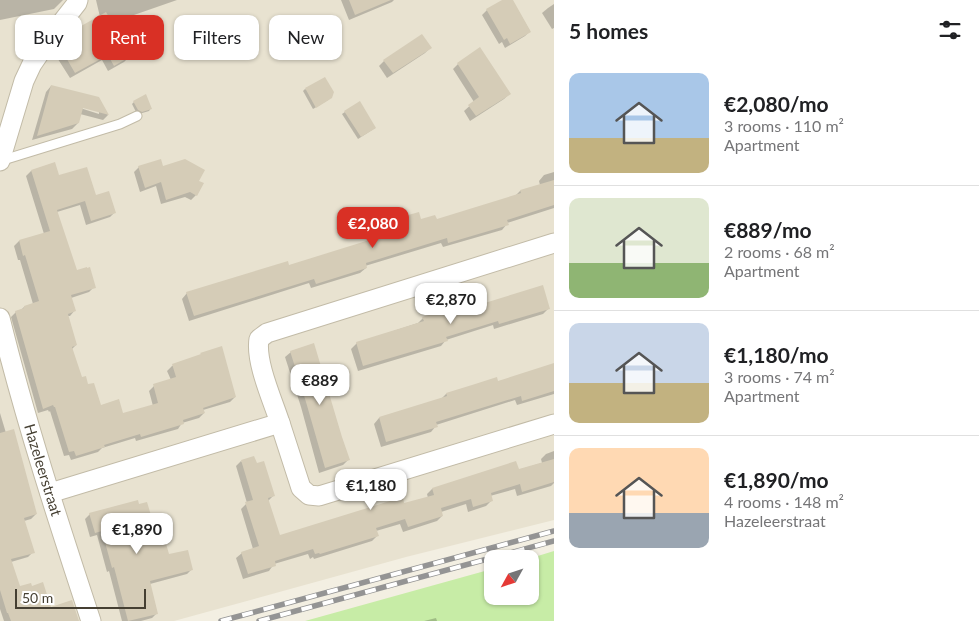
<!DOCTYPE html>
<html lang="en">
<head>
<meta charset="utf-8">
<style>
	:root { --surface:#fff; --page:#f2f2f2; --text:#202124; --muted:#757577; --line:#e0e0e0; --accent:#d93025 }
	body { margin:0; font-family:Lato,sans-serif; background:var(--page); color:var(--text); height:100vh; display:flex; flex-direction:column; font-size:19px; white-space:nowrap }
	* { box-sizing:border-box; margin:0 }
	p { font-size:16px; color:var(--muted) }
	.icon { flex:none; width:28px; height:28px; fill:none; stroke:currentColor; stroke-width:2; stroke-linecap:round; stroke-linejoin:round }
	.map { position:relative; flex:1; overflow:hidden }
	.drawer { display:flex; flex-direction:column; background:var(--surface); width:425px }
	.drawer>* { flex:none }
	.guide { position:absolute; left:15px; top:15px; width:464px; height:45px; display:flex; gap:10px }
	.needle { width:32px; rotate:230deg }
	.fabs { position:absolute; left:484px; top:550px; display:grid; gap:10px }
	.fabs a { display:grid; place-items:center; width:55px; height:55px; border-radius:10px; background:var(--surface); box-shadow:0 1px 4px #0004; font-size:25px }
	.scale { position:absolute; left:15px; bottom:12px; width:131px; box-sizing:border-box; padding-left:5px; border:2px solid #453f32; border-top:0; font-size:14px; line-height:18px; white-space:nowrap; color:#453f32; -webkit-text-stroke:4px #fff; paint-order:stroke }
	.price { position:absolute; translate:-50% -42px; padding:0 11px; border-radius:10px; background:#fff; color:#222; font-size:16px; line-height:32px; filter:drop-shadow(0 1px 2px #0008) }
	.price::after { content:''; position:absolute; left:50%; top:30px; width:15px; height:11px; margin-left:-8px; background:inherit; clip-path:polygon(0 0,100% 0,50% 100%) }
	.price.current { background:var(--accent); color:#fff }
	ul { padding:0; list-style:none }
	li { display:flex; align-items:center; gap:15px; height:125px; padding:0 15px }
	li+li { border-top:1px solid var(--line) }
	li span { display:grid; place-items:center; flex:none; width:140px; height:100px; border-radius:10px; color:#555 }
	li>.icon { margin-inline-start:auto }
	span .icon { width:60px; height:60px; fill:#fffc; stroke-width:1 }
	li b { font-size:21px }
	h2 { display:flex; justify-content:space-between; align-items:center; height:60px; padding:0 15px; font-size:21px }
	.pill { padding:0 18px; border-radius:10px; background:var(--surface); box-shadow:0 1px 4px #0004; font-size:18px; line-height:45px }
	.pill.current { background:var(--accent); color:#fff }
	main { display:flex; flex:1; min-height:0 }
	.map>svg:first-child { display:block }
	.residential { fill:#e8e2d0 }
	.green { fill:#c7eca6 }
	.shadow { fill:#0003; fill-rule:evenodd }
	.building { fill:#d5ccb7 }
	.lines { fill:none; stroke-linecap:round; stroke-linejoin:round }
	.lane-casing { stroke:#c2bba7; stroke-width:11 }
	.street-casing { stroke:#c2bba7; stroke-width:21 }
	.lane { stroke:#fff; stroke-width:9 }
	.street { stroke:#fff; stroke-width:19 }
	.rail-casing { stroke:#949494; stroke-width:5.5 }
	.rail { stroke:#fff; stroke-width:4; stroke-dasharray:11; stroke-linecap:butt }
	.labels { text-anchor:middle; stroke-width:4; stroke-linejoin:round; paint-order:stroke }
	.street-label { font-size:15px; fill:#453f32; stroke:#fff }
</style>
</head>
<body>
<main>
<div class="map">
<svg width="554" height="621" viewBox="0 0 554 621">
	<rect width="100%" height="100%" fill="#f3efe2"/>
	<path class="residential" d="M0,0H554V520L406,557L174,621H0Z"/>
	<path class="green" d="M554,551V621H305L492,569V596H530V559H528Z"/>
	<g class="shadow">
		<path d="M0,0H63L54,9L0,20Z"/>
		<path d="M96,0H177L111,23L130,56L124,62L108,71L102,60L70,78L56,56L64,49L60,43L68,35L100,17Z"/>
		<path d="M341,0H394L392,2L349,20Z"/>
		<path d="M510,0H512L530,31L525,36L505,48L502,42L499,44L482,15L487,10Z"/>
		<path d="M554,4V28L552,29L542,13L548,8Z"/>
		<path d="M430,48L425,53L387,78L379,66L384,61Z"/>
		<path d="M458,64L509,94L504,99L470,121L464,111L474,102L453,69Z"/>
		<path d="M51,86L98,98L108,115L103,120L80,114L78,123L72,129L32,140L46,92ZM78,105L99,111V114L77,107Z"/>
		<path d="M305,89L328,100L313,109L303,91Z"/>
		<path d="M134,102L151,108L149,111L139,114L136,112L132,104Z"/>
		<path d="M345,112L375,128L358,139L342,114Z"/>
		<path d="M139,167H162L197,181L196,195L191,200L185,197L161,204L156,186L140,192L134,172Z"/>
		<path d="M31,171L58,176L96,196L115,212L110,217L86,225L80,205L57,212L76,271L94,287L89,292L71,298L75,310L70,316H67L76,345L72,349L81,379L88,386L100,407L123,415L153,406L149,391L154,386L171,380L167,371L172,366L199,356L235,397L230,402L203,410L204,413L199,418L182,423L178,429L136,441L135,438L102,448L98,452L71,460L69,455L64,456L50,411L49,412L48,410L38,413L11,317L16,312L20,311L24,307L33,304L20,260H18L14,246L19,241L44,234L26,176Z"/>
		<path d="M554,172V208L507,223V224L502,230L443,247L441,243L365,266L366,268L360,273L311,288L309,283L189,321L182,299L187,293L288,266L374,240L379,235L387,231L393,225L396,224L402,218L436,221L515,196L520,191L540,185L539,181L544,175Z"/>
		<path d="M474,307L549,308L543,314L494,329L493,325L446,340L441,346L358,371L351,349L357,343L418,323L423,318Z"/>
		<path d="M291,352L348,460L343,465L319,473L301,407L285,357Z"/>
		<path d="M554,365V394L517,405L515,400L436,425V426L431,432L381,447L374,424L379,418L441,399L446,394L496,379L497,382Z"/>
		<path d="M0,413L6,433L36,514L31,519L24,521L33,552L28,557L11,562L19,588L50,609L78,621H4L0,609Z"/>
		<path d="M554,451V483L551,486L517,496L515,489L490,496L491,501L486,506L468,512L466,504L441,512L442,516L437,521L403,532L400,524L376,531L377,536L372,541L314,559L313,557L310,559L308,554L274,564L269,571L243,579L236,558L242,553L253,549L241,509L247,503L236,466L241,461L274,495L268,501L279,537L428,498L427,494L432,489L518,470L542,463L541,459L546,454Z"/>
		<path d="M138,506L168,556L192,569L187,574L150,584L157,613L152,618L141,621H122L109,571L107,572L97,535L90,537L85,519L90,514Z"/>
		<path d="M436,618L437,621H424Z"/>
	</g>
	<g class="building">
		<path d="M349,0H391L355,15Z"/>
		<path d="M502,0H513L531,32L510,44L507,38L504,40L486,9Z"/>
		<path d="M106,12L131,56L114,66L108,55L75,73L61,49L70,44L65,36L67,34Z"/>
		<path d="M422,34L432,48L393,73L383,60Z"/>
		<path d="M480,47L511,94L476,116L468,105L479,97L457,63Z"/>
		<path d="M325,77L334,92L332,98L316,108L305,88Z"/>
		<path d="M51,85L99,97L109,115L83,108L79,123L37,136Z"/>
		<path d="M146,94L152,109L142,112L138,110L133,101Z"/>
		<path d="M360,101L376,128L361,137L344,111Z"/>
		<path d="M161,159L163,166L185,159L205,170L199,181L204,183L197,196L190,192L166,200L161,182L145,188L138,166Z"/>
		<path d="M55,162L59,175L87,167L96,195L109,191L116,213L91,221L85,201L57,210L77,270L87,267V268L90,267L96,288L71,295L76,311L68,314L77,345L72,347L82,377L86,376L88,384L94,383L101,405L119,399L123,413L158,403L153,384L176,377L172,364L201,354L200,353L222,346L236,397L203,408L205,413L183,420L184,424L141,437L140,434L104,445L105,447L76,456L74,451L69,452L55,407H54L53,405L43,409L15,311L24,308V306L39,301L25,255L23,256L19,240L50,231L31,170Z"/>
		<path d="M554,180V205L507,220L509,225L448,243L447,238L366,263L367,268L316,284L314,279L194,316L186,292L288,261L289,265L379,237L378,233L393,229L392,224L402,221L401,217L419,212L421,219L435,215L437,219L521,193L520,190Z"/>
		<path d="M543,285L550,309L499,324L498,321L446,337L448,341L363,366L356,342L424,321L422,317L474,301L475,306Z"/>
		<path d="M314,343L342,437L350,460L325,468L306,402L290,351Z"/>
		<path d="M554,363V391L522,401L521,396L436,422L438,427L386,442L379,417L447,396L446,393L472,385L497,377L498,381Z"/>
		<path d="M14,429L37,514L24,518L35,553L11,559L20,586L31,583L32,586L43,582L51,607L72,600L79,621H11L8,613H7L0,590V433Z"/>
		<path d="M254,456L257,463L264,461L275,496L268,498L280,535L403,497L404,503L434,495L432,488L516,461L519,469L554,459V482L522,492L520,484L491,493L493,501L473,507L471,499L441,508L443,516L408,527L405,519L376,528L379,536L320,554L319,553L315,554L313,549L275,561L276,566L248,574L241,552L259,546L245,502L253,500L241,460Z"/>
		<path d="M138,500L139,504L147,502L156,532L162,530L169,554L188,550L193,570L150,581L158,614L128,621L114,567L112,568L102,531L95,533L89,513Z"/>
	</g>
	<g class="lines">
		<g class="lane-casing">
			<path id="lane" d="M0,161L120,124L137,116"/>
		</g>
		<g class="street-casing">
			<g id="street">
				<path d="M0,161L24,81L32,64L52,35L77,3L78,0"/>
				<path id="s1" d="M0,318C25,420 58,521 91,621"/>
				<path d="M280,423L301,488L309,495L319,496L554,424"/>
				<path d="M50,493L280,423C273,401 255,362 259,339L267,333L554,243"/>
			</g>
		</g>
		<use href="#lane" class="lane"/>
		<use href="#street" class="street"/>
		<g class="rail-casing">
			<g id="rail">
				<path d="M221,621L554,531"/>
				<path d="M259,621L554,541"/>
			</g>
		</g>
		<use href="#rail" class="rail"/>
	</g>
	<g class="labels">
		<g class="street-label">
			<text dy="5" stroke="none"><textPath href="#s1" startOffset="158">Hazeleerstraat</textPath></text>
		</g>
	</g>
</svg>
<div class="fabs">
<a><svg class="needle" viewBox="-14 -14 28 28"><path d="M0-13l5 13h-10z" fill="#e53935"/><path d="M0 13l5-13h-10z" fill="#757577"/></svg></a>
</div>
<div class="scale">50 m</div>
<b class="price current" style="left:373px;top:249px">€2,080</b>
<b class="price" style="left:451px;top:325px">€2,870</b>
<b class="price" style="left:320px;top:406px">€889</b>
<b class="price" style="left:371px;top:511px">€1,180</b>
<b class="price" style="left:137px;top:555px">€1,890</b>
<div class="guide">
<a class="pill">Buy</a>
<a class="pill current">Rent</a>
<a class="pill">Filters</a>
<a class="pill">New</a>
</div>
</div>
<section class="drawer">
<h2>5 homes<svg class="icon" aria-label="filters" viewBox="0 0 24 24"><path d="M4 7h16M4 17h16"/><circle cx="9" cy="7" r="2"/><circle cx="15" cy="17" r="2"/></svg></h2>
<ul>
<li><span style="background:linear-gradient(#a9c7e8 65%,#c2b280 0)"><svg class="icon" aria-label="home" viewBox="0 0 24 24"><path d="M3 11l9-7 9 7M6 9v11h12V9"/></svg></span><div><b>€2,080/mo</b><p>3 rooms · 110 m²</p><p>Apartment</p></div></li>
<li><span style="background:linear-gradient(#dfe7d0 65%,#8fb573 0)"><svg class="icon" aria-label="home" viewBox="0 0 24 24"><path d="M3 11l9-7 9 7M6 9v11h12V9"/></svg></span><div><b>€889/mo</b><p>2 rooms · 68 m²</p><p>Apartment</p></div></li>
<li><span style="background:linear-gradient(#c9d6e8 60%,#c2b280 0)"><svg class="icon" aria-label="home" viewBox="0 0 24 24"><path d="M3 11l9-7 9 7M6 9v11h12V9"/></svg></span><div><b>€1,180/mo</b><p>3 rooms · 74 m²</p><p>Apartment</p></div></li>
<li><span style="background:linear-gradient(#ffd9b3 65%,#9aa5b1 0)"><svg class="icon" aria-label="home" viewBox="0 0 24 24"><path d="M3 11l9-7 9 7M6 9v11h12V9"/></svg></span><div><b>€1,890/mo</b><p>4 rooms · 148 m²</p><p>Hazeleerstraat</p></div></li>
</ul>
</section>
</main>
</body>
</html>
